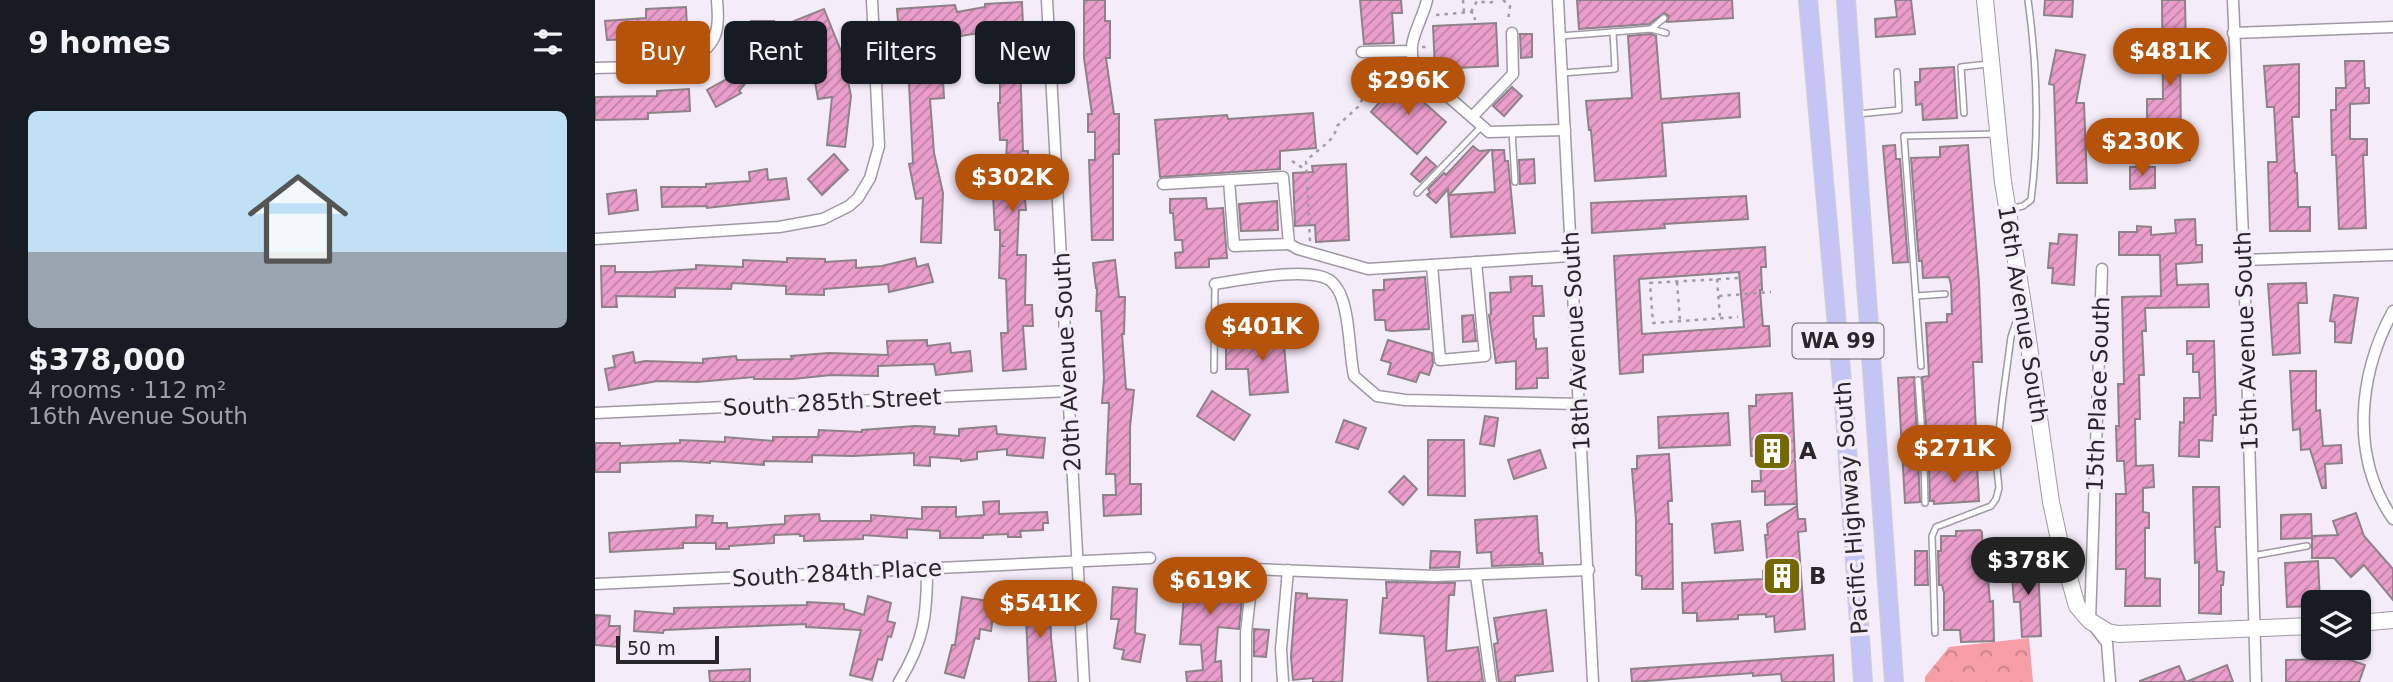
<!DOCTYPE html>
<html lang="en">
<head>
<meta charset="utf-8">
<style>
	:root { --surface:#171b24; --page:#20242c; --text:#f1f3f6; --muted:#9ea1a6; --line:#363941; --accent:#b45309 }
	body { margin:0; font-family:"DejaVu Sans",sans-serif; background:var(--page); color:var(--text); height:100vh; display:flex; flex-direction:column; font-size:26px; white-space:nowrap }
	* { box-sizing:border-box; margin:0 }
	p { font-size:23px; color:var(--muted) }
	.icon { flex:none; width:38px; height:38px; fill:none; stroke:currentColor; stroke-width:2; stroke-linecap:round; stroke-linejoin:round }
	.map { position:relative; flex:1; overflow:hidden }
	.drawer { display:flex; flex-direction:column; background:var(--surface); width:595px }
	.drawer>* { flex:none }
	.hud { position:absolute; left:21px; top:21px; width:665px; height:63px; display:flex; gap:14px }
	.buttons { position:absolute; left:1706px; top:590px; display:grid; gap:14px }
	.buttons a { display:grid; place-items:center; width:70px; height:70px; border-radius:10px; background:var(--surface); box-shadow:0 2px 5px #0004; font-size:35px }
	.scale { position:absolute; left:21px; bottom:18px; width:103px; box-sizing:border-box; padding-left:7px; border:4px solid #2a272c; border-top:0; font-size:19px; line-height:24px; white-space:nowrap; color:#2a272c; -webkit-text-stroke:5px #f4ecf9; paint-order:stroke }
	.price { position:absolute; translate:-50% -60px; padding:0 16px; border-radius:24px; background:var(--accent); color:#fff; font-size:23px; line-height:46px; filter:drop-shadow(0 2px 4px #0008) }
	.price::after { content:''; position:absolute; left:50%; top:42px; width:21px; height:16px; margin-left:-10px; background:inherit; clip-path:polygon(0 0,100% 0,50% 100%) }
	.price.current { background:#222; color:#fff }
	ul { padding:0; list-style:none }
	li { display:grid; align-content:center; gap:14px; height:371px; padding:0 28px }
	li+li { border-top:2px solid var(--line) }
	li span { display:grid; place-items:center; height:217px; border-radius:10px; color:#555 }
	li>.icon { margin-inline-start:auto }
	span .icon { width:126px; height:126px; fill:#fffc; stroke-width:1 }
	li b { font-size:30px }
	h2 { display:flex; justify-content:space-between; align-items:center; height:84px; padding:0 28px; font-size:30px }
	.chip { padding:0 24px; border-radius:10px; background:var(--surface); box-shadow:0 2px 5px #0004; font-size:24px; line-height:63px }
	.chip.current { background:var(--accent); color:#fff }
	main { display:flex; flex:1; min-height:0 }
	.map>svg:first-child { display:block }
	.forest { fill:url(#forest-crowns) }
	.building { fill:url(#building-hatch); stroke:#8e8188; stroke-width:2; fill-rule:evenodd }
	.lines { fill:none; stroke-linecap:round; stroke-linejoin:round }
	.lane-casing { stroke:#a099a5; stroke-width:8 }
	.street-casing { stroke:#a099a5; stroke-width:13 }
	.secondary-casing { stroke:#a099a5; stroke-width:18 }
	.primary-casing { stroke:#d0cfd1; stroke-width:20 }
	.path { stroke:#a29ca6; stroke-width:2.5; stroke-dasharray:3.5 5; stroke-linecap:butt }
	.lane { stroke:#fff; stroke-width:5 }
	.street { stroke:#fff; stroke-width:10 }
	.secondary { stroke:#fff; stroke-width:16 }
	.primary { stroke:#c4c4f5; stroke-width:18 }
	.labels { text-anchor:middle; stroke-width:7; stroke-linejoin:round; paint-order:stroke }
	.shield { fill:#f4ecf9; stroke:#67626a; stroke-width:2 }
	.shield-label { font-size:21px; font-weight:bold; fill:#2a272c }
	.street-label { font-size:23px; fill:#2a272c; stroke:#f4ecf9 }
	.poi-label { font-size:23px; font-weight:bold; fill:#2a272c; stroke:#f4ecf9; text-anchor:start }
</style>
</head>
<body>
<main>
<section class="drawer">
<h2>9 homes<svg class="icon" aria-label="filters" viewBox="0 0 24 24"><path d="M4 7h16M4 17h16"/><circle cx="9" cy="7" r="2"/><circle cx="15" cy="17" r="2"/></svg></h2>
<ul>
<li><span style="background:linear-gradient(#bfe0f5 65%,#9aa5b1 0)"><svg class="icon" aria-label="home" viewBox="0 0 24 24"><path d="M3 11l9-7 9 7M6 9v11h12V9"/></svg></span><div><b>$378,000</b><p>4 rooms · 112 m²</p><p>16th Avenue South</p></div></li>
</ul>
</section>
<div class="map">
<svg width="1798" height="682" viewBox="0 0 1798 682">
	<defs>
		<pattern id="forest-crowns" width="20" height="18" patternUnits="userSpaceOnUse" patternTransform="scale(1.75)"><rect width="20" height="18" fill="#f79da6"/><path d="M2 6a3 3 0 1 1 6 0M12 15a3 3 0 1 1 6 0" fill="none" stroke="#c88087"/></pattern>
		<pattern id="building-hatch" width="6" height="6" patternUnits="userSpaceOnUse" patternTransform="scale(1.75)"><rect width="6" height="6" fill="#eb9ecc"/><path d="M-1 1l2-2M0 6l6-6M5 7l2-2" fill="none" stroke="#bf81a6"/></pattern>
	</defs>
	<rect width="100%" height="100%" fill="#f4ecf9"/>
	<path class="forest" d="M1434,638L1438,682H1330V677L1354,647Z"/>
	<g class="building">
		<path d="M489,0H510V21H515V58H511L519,114H524V154H518V240H497L494,160H500V132H493V114H497L489,58Z"/>
		<path d="M765,0H806L807,13H797L799,43L769,44Z"/>
		<path d="M982,0H1137L1138,18L1072,22L1074,16L1069,13L1054,24L984,29Z"/>
		<path d="M1300,0H1316L1320,34L1281,37L1280,19L1302,17Z"/>
		<path d="M1450,0H1478L1477,17L1449,15Z"/>
		<path d="M1567,0H1590L1591,49H1585L1586,143H1594L1595,160L1554,163L1553,145L1566,144V120L1552,119V99H1568Z"/>
		<path d="M427,2L428,25L384,27L385,33L352,38L351,30L304,34L302,9L360,5L362,12L390,7V4Z"/>
		<path d="M91,7L92,28L69,29V34H42V39L12,40L10,21L51,18V9Z"/>
		<path d="M229,9L248,56L256,96L250,147L232,145L237,97L223,99L213,41L208,43L199,21Z"/>
		<path d="M156,21H179L178,50L144,91L146,93L121,107L112,90L146,71L139,66L156,47Z"/>
		<path d="M901,23L903,66L840,69L838,26Z"/>
		<path d="M925,34H937V57L926,58Z"/>
		<path d="M1056,34L1061,36L1066,99L1144,93L1145,117L1067,123L1071,176L1000,181L996,130H994L991,101L1037,98L1033,36Z"/>
		<path d="M1461,50L1490,55L1481,103H1489L1492,183H1462L1459,85L1454,84Z"/>
		<path d="M799,59V72L769,74L770,60Z"/>
		<path d="M405,60H425L428,151H433L432,188H429L431,210H424L422,255H431L430,305H437L438,326H428L431,369L408,371L406,333H413L411,279L404,278L405,246H408L405,244V230H400L398,196L400,163H411L412,140H405L403,103H405Z"/>
		<path d="M1750,61H1769L1770,88H1774V103L1755,104V139H1772V155H1768L1771,228L1744,229L1741,155H1737L1736,110H1741V88H1751Z"/>
		<path d="M335,63L336,81L348,80L349,98L335,99L339,153L348,193L346,243L326,242L328,198L321,199L314,164L318,163L313,64Z"/>
		<path d="M1704,64V117H1697L1700,173H1702L1703,207H1715V231H1675L1673,162H1682L1679,107H1672L1669,66Z"/>
		<path d="M1359,67L1362,118L1328,120L1327,104L1321,105L1320,82H1325V69Z"/>
		<path d="M804,80L851,122L822,154L776,112Z"/>
		<path d="M917,87L927,96L909,116L898,106Z"/>
		<path d="M94,89L95,111L53,113V119L0,120V97L62,96V91Z"/>
		<path d="M718,113L721,148L685,151V169L565,177L560,120L632,115L633,119Z"/>
		<path d="M1300,145L1301,159H1305L1313,262L1298,263L1288,146Z"/>
		<path d="M1373,145L1384,283L1387,362H1378L1382,456L1334,458L1327,377L1334,376L1331,323L1352,322V314H1357L1356,285L1354,277L1328,278L1327,261H1324L1316,158L1345,157V147Z"/>
		<path d="M878,146L884,151L895,150L854,195L900,192L897,150H909L910,161H913L920,233L856,237L853,189L841,203L832,195L835,192L833,189L849,173L851,175Z"/>
		<path d="M239,154L253,170L227,195L213,179Z"/>
		<path d="M831,157L841,166L825,182L816,174Z"/>
		<path d="M939,159L940,183L925,184L924,160Z"/>
		<path d="M751,164L754,240L721,242L720,225L700,226L698,173L718,172L717,166Z"/>
		<path d="M1535,167H1560V188L1535,189Z"/>
		<path d="M172,169L173,180L191,178L194,199L112,208V206L67,207L66,187H111V184L155,181L154,172Z"/>
		<path d="M41,190L43,210L14,214L12,194Z"/>
		<path d="M1151,196L1153,219L1069,224L1070,228L997,233L996,203Z"/>
		<path d="M611,198L612,209L628,208L632,258L614,259V267L581,268L580,253L588,252L587,240H580L578,213H575V199Z"/>
		<path d="M682,201L683,230L646,231L644,204Z"/>
		<path d="M1600,219L1601,245H1607V262L1581,264L1582,285L1613,284L1614,307L1550,308L1551,331H1547L1549,375H1544L1545,419H1540L1541,466L1558,465L1559,487L1548,488V512L1554,513V528H1550V578L1565,579V606H1530L1531,569H1521V494H1531L1529,461H1522L1521,426H1524L1523,384H1529L1527,297L1566,296L1565,255H1524V232H1542V226L1556,227V235L1581,233L1580,220Z"/>
		<path d="M1464,234L1482,235L1479,285L1457,283L1458,268H1453L1455,243L1463,244Z"/>
		<path d="M1170,247L1171,267H1166L1167,290H1165L1168,326H1174L1175,346L1048,355V372L1025,374L1019,256ZM1144,272L1149,327L1047,334L1044,279Z"/>
		<path d="M192,258L230,259V262L261,260V268L287,266L320,258L322,267L333,264L338,282L294,292L293,284L229,289V295L191,294V286L137,283L136,289L80,288V297L21,296L22,307H7L6,266H20V272H55L101,269V265L148,267V260L192,262Z"/>
		<path d="M520,260L524,297H530L529,334H527L531,389L539,390L535,427V484H546V514L509,516L508,495H521L520,474H511L514,403H507L509,378L506,311H501L502,288H501L498,263Z"/>
		<path d="M937,276V286H947L949,316H938L939,339H941V349L952,348L953,378H942V388L921,389V361L901,363L894,315L896,314L895,293L916,292L915,277Z"/>
		<path d="M830,277L834,329L796,331L791,330L790,320H780L778,290H789V280Z"/>
		<path d="M1711,283L1712,303H1703L1705,353L1678,355L1673,284Z"/>
		<path d="M1739,295L1763,298L1756,343L1740,342V322L1735,321Z"/>
		<path d="M878,315L881,341L868,342L867,316Z"/>
		<path d="M688,332L693,392L655,395L653,369H631V348H651L650,335Z"/>
		<path d="M332,340V346L355,343L356,353L375,351L377,371L341,375L339,364L283,366V376L236,375L198,379H159V377L102,382L62,381L14,390L10,369L20,367L18,356L38,352L40,363L50,361L108,363V359L141,356L142,360L197,359L196,356L234,353L293,355L292,341Z"/>
		<path d="M793,340L837,353L838,363L834,375L825,372L821,382L793,374L796,363L786,360Z"/>
		<path d="M1592,341H1619L1621,415H1618L1617,441L1604,440V457L1584,456L1585,422L1589,423V398H1605L1604,372H1598V354H1592Z"/>
		<path d="M1695,371H1721V411L1725,410L1728,446L1746,445L1747,463L1730,464L1731,488H1727L1715,449L1706,450L1705,429L1698,430Z"/>
		<path d="M1319,377L1325,502L1310,503L1303,378Z"/>
		<path d="M617,391L655,415L639,440L602,416Z"/>
		<path d="M1197,393L1202,504L1170,505V491L1157,492V481H1166L1165,456H1156L1154,406H1161V395Z"/>
		<path d="M1133,413L1135,445L1064,448L1063,417Z"/>
		<path d="M890,416L903,418L899,446L885,444Z"/>
		<path d="M749,420L771,428L763,449L741,442Z"/>
		<path d="M320,426L340,427L339,434L364,436V429L401,426L402,434L450,438L448,458L412,455V449L382,452V459L366,461V459L335,457V466L319,465V453L257,456L217,455V462L169,461V465L115,461V463L83,461L25,463V472H0V443H25V446L85,443V440L130,442V437L178,441V437H223L224,430L267,432V430Z"/>
		<path d="M833,440H869L870,496L833,495Z"/>
		<path d="M945,450L951,468L919,479L913,460Z"/>
		<path d="M1074,454L1077,501H1073L1074,524H1077L1078,589H1047V576L1041,575V520L1037,469H1042V456Z"/>
		<path d="M1382,466L1384,501L1339,504V501H1335L1334,468Z"/>
		<path d="M809,476L822,489L808,505L794,492Z"/>
		<path d="M1598,487H1624L1625,527H1620L1622,571L1629,572L1628,585H1626V614L1604,613V562L1600,563Z"/>
		<path d="M404,501V514L452,512L453,523H448V530L425,531L426,537H413V534L388,535V538H345V531L312,529V538L268,535V539L209,541V536H205V534L179,535V543L134,546V549H121V543H88V548L15,552L14,533L101,527V515L118,516L117,523H132V528L190,524V516L224,514L225,521H276V515L327,519V507H361V517L389,515L388,502Z"/>
		<path d="M1202,506L1203,519H1210L1211,531L1203,532L1210,629L1180,632L1179,616L1171,617V614L1143,615V619L1102,621V613H1088L1087,583L1168,579V571L1173,570L1170,535H1173L1172,524Z"/>
		<path d="M1761,513L1769,536L1798,569V600L1769,565L1756,577L1739,558H1717V536L1743,535L1738,521Z"/>
		<path d="M1716,514L1717,538L1686,539V515Z"/>
		<path d="M942,516L944,553H947L948,564L897,566L896,552L882,553L880,520Z"/>
		<path d="M1145,521L1148,550L1120,553L1117,524Z"/>
		<path d="M1385,530L1387,532L1388,567H1392L1395,602L1398,601L1399,641L1366,642L1365,630H1349V593L1347,585H1344L1343,551H1346V536H1361V531Z"/>
		<path d="M836,551L865,552L864,567L835,568Z"/>
		<path d="M1320,551H1332L1333,585H1320Z"/>
		<path d="M1723,561L1725,602H1718V606L1692,607L1690,563Z"/>
		<path d="M1443,563L1446,636L1427,637L1425,602H1419L1416,564Z"/>
		<path d="M638,569L650,570L644,629L623,627L620,662L626,661L627,682H592L591,672L608,670L606,645L585,644L591,573L637,576Z"/>
		<path d="M791,582L860,583L859,595H854L851,651L883,647L888,682H833L829,636L785,633L788,598H792Z"/>
		<path d="M518,587L542,589L540,633L550,635L545,662L527,659L529,650L519,648L524,619H516Z"/>
		<path d="M701,593L712,594V598L752,600L747,682H718V678L698,680L696,657Z"/>
		<path d="M273,596L296,603L292,621L300,623L296,637L293,636L287,660L283,659L277,680L255,675L266,630L211,627V624L69,630L68,633L39,631L40,611L79,614V608L212,605V602L249,604V609L269,615Z"/>
		<path d="M367,597L400,602L396,631L385,629L384,639L380,638L369,678L350,673L357,645H360Z"/>
		<path d="M430,597H455L456,638L461,682H434Z"/>
		<path d="M951,610L958,671L920,676V682H904L899,644L903,643L899,618Z"/>
		<path d="M0,615L15,616L14,626H25L24,647L0,645Z"/>
		<path d="M659,629L674,630L671,657L659,656Z"/>
		<path d="M1735,653L1770,665L1764,682H1691V660L1734,659Z"/>
		<path d="M1238,655L1239,682H1187L1186,674L1158,676V673L1037,682L1036,669Z"/>
		<path d="M1632,665L1638,682H1591Z"/>
		<path d="M1584,666L1591,682H1545V681Z"/>
		<path d="M155,669V682H115L114,671Z"/>
	</g>
	<g class="lines">
		<g class="lane-casing">
			<g id="lane">
				<path d="M1056,29L1069,18"/>
				<path d="M1018,32L1056,29L1071,33"/>
				<path d="M965,36L1018,32L1020,69L967,73"/>
				<path d="M1369,113L1366,67L1393,64"/>
				<path d="M1262,114L1304,110L1302,72"/>
				<path d="M917,131L920,182"/>
				<path d="M822,193L887,126"/>
				<path d="M1415,209L1428,206L1436,200C1444,136 1442,64 1433,0"/>
				<path d="M1321,296L1350,294"/>
				<path d="M1326,366L1309,136L1402,134"/>
				<path d="M619,370L620,284"/>
				<path d="M1323,380L1329,463L1401,460"/>
				<path d="M1329,463L1330,503"/>
				<path d="M1657,556L1712,546"/>
				<path d="M1340,633L1337,536L1341,527L1396,506L1401,499L1404,488L1401,460L1407,404L1416,337L1424,313"/>
			</g>
		</g>
		<g class="street-casing">
			<g id="street">
				<path d="M452,0L489,682"/>
				<path d="M832,0C827,24 804,50 826,73L894,132L970,130"/>
				<path d="M963,0L998,682"/>
				<path d="M1638,0L1649,260L1661,682"/>
				<path d="M1638,33L1798,27"/>
				<path d="M767,52L817,51"/>
				<path d="M0,68C33,66 102,73 119,38C124,27 123,13 122,0"/>
				<path d="M877,117L918,74L917,33"/>
				<path d="M634,180L639,246L694,244"/>
				<path d="M568,184L688,177L694,244L703,249L773,269L976,256"/>
				<path d="M0,239L184,227L228,219L254,206L263,198L275,178L284,146L277,0"/>
				<path d="M1649,260L1798,255"/>
				<path d="M837,265L845,360L890,356L881,262"/>
				<path d="M1507,269L1495,621L1512,643L1515,682"/>
				<path d="M620,284C645,280 718,265 737,282C740,285 745,292 746,296C755,318 754,352 759,376L782,396L810,400L984,404"/>
				<path d="M1798,311C1763,375 1755,457 1798,519"/>
				<path d="M0,413L474,391"/>
				<path d="M881,576L896,682"/>
				<path d="M0,584L555,558"/>
				<path d="M304,682C329,641 332,616 332,569"/>
				<path d="M651,682V633L658,569L840,576L994,570"/>
				<path d="M688,682L686,649L693,570"/>
			</g>
		</g>
		<g class="secondary-casing">
			<g id="secondary">
				<path d="M1390,0L1408,182L1428,304L1456,502L1467,553L1482,606L1495,621L1513,632L1524,634L1718,626"/>
				<path d="M1764,623L1798,620"/>
			</g>
		</g>
		<g class="primary-casing">
			<g id="primary">
				<path d="M1213,0L1250,416L1268,682"/>
				<path d="M1251,0L1299,682"/>
			</g>
		</g>
		<g class="path">
			<path d="M868,0L869,12"/>
			<path d="M908,0L915,6L913,21"/>
			<path d="M876,12L882,1L894,3L903,0"/>
			<path d="M841,15L876,12L879,13L880,20"/>
			<path d="M827,47H835"/>
			<path d="M697,161L711,170"/>
			<path d="M715,241L711,162C720,149 739,144 742,126L763,107L777,82L782,77L797,72H812"/>
			<path d="M1143,278L1055,283L1058,323L1143,317"/>
			<path d="M1122,279L1125,318"/>
			<path d="M1082,282L1085,321"/>
			<path d="M1124,296L1176,292"/>
		</g>
		<use href="#lane" class="lane"/>
		<use href="#street" class="street"/>
		<use href="#secondary" class="secondary"/>
		<use href="#primary" class="primary"/>
	</g>
	<defs>
		<g id="building-square" transform="scale(2.0125)"><rect x="-9" y="-9" width="18" height="18" rx="4" fill="#746900" stroke="#f4ecf9"/><path d="M-4-6H4V6H1V3H-1V6H-4ZM-2.5-4.3h1.7v1.8h-1.7ZM.8-4.3h1.7v1.8H.8ZM-2.5-1h1.7V.8h-1.7ZM.8-1h1.7V.8H.8Z" fill="#fff"/></g>
	</defs>
	<g fill-rule="evenodd">
		<use href="#building-square" x="1177" y="451"/>
		<use href="#building-square" x="1187" y="576"/>
	</g>
	<g class="labels">
		<rect class="shield" x="1197.5" y="323.5" width="91" height="35" rx="5"/>
		<g class="shield-label">
			<text x="1243" y="348">WA 99</text>
		</g>
		<g class="street-label">
			<text transform="translate(1428 314) rotate(81)" y="8">16th Avenue South</text>
			<text transform="translate(981 341) rotate(-93)" y="8">18th Avenue South</text>
			<text transform="translate(1651 341) rotate(-92)" y="8">15th Avenue South</text>
			<text transform="translate(472 362) rotate(-93)" y="8">20th Avenue South</text>
			<text transform="translate(1503 394) rotate(-88)" y="8">15th Place South</text>
			<text transform="translate(237 402) rotate(-3)" y="8">South 285th Street</text>
			<text transform="translate(1256 508) rotate(-94)" y="8">Pacific Highway South</text>
			<text transform="translate(242 573) rotate(-3)" y="8">South 284th Place</text>
		</g>
		<g class="poi-label">
			<text x="1204" y="459">A</text>
			<text x="1214" y="584">B</text>
		</g>
	</g>
</svg>
<div class="buttons">
<a><svg class="icon" aria-label="layers" viewBox="0 0 24 24"><path d="M12 4l9 5-9 5-9-5zM3 14l9 5 9-5"/></svg></a>
</div>
<div class="scale">50 m</div>
<b class="price" style="left:1575px;top:88px">$481K</b>
<b class="price" style="left:813px;top:117px">$296K</b>
<b class="price" style="left:1547px;top:178px">$230K</b>
<b class="price" style="left:417px;top:214px">$302K</b>
<b class="price" style="left:667px;top:363px">$401K</b>
<b class="price" style="left:1359px;top:485px">$271K</b>
<b class="price current" style="left:1433px;top:597px">$378K</b>
<b class="price" style="left:615px;top:617px">$619K</b>
<b class="price" style="left:445px;top:640px">$541K</b>
<div class="hud">
<a class="chip current">Buy</a>
<a class="chip">Rent</a>
<a class="chip">Filters</a>
<a class="chip">New</a>
</div>
</div>
</main>
</body>
</html>
